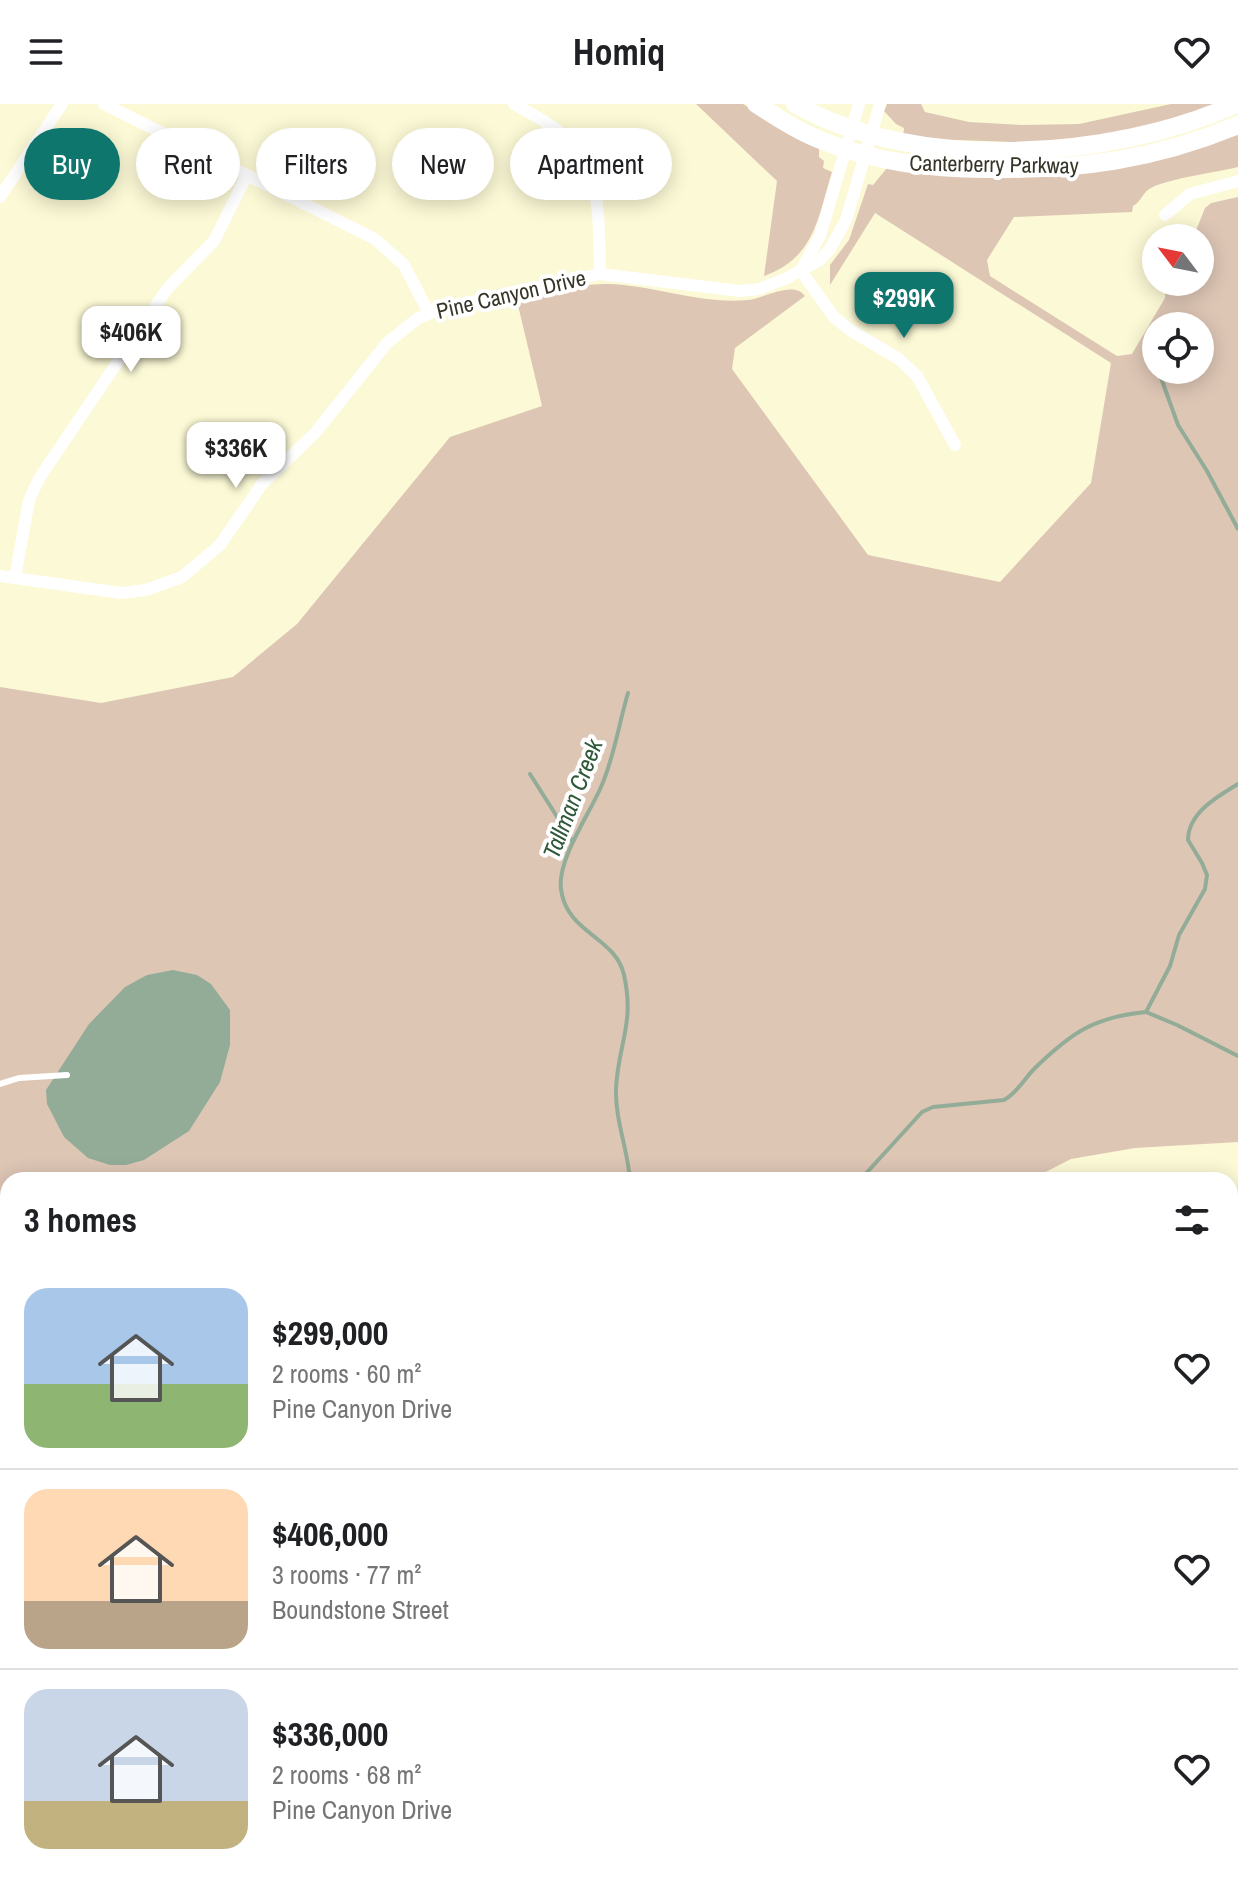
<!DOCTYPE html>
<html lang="en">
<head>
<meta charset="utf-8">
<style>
	:root { --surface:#fff; --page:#f2f2f2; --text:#202124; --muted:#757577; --line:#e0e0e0; --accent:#0f766e }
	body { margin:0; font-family:"Archivo Narrow",sans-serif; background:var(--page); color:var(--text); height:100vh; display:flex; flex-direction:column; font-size:30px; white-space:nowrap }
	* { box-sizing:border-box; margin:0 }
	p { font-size:26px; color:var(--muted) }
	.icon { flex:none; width:44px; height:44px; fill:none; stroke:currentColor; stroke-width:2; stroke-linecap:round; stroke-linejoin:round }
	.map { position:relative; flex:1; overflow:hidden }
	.details { position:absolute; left:0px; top:1068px; width:1238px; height:714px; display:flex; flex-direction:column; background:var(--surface); border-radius:24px 24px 0 0; box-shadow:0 4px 20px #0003 }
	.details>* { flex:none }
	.guide { position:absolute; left:24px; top:24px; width:800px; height:72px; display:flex; gap:16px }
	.needle { width:52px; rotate:302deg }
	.tools { position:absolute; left:1142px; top:120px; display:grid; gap:16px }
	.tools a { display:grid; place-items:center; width:72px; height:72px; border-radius:50%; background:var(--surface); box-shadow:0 4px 20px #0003; font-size:40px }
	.price { position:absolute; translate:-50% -68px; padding:0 18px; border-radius:16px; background:#fff; color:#222; font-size:26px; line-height:52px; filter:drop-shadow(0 2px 4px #0008) }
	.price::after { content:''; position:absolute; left:50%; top:48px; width:24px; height:18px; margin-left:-12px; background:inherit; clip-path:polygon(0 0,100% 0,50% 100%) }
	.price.on { background:var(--accent); color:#fff }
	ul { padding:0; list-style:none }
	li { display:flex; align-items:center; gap:24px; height:200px; padding:0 24px }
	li+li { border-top:2px solid var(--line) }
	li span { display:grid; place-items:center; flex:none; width:224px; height:160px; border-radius:24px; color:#555 }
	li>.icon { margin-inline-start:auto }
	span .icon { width:96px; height:96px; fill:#fffc; stroke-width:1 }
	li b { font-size:34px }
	h2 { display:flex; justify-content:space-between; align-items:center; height:96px; padding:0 24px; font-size:34px }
	.pill { padding:0 28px; border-radius:36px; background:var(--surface); box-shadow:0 4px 20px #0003; font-size:28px; line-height:72px }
	.pill.on { background:var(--accent); color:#fff }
	header { display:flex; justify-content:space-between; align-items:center; height:104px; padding:0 24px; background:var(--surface); font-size:36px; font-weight:700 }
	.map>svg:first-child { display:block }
	.green { fill:#dec6b5; fill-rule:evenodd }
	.water { fill:#93ac97 }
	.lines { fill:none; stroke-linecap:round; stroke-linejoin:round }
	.stream { stroke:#93ac97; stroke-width:4 }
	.lane { stroke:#fff; stroke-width:6 }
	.street { stroke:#fff; stroke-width:12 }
	.secondary { stroke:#fff; stroke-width:18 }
	.labels { text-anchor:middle; stroke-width:8; stroke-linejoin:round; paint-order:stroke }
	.street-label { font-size:22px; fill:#363528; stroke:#fff }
	.water-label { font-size:24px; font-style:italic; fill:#2f5939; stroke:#fff }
</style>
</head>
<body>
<header><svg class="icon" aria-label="menu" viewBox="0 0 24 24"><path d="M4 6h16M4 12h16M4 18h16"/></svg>Homiq<svg class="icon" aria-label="heart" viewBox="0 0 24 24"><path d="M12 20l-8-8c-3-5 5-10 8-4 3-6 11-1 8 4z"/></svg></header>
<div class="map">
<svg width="1238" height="1781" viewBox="0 0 1238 1781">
	<rect width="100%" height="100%" fill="#fcf9d6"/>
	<g class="green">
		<path d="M696,0H743L792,30L819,43V53L824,57L823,64L832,68C818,113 815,154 764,172L777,77Z"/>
		<path d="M887,0H921L925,8L969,18L1022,21L1079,20L1171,0H1221L1144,25L1040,39L903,34L904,24L896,20L884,7Z"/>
		<path d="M1238,28V63C1218,68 1166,75 1151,84C1142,89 1141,98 1133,102L1132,108L1014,113L987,156L990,172L1117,252L1132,250L1165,194L1166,178H1200V134H1193L1205,104L1211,99L1238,93V1038L1135,1044L1071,1055L1030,1076H8V1774H184L185,1781H0V583L101,599L233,573L297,520L450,333L542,302L517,197C546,191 578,179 608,180C654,181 702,201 748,196C765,194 793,176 805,192L735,244L732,265L868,451L1000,478L1091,379L1111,259L875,109L830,181V161L849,136L868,80L873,81L887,64L984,70ZM1156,222H1200V266H1156Z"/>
		<path d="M1238,1575V1658L1230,1664V1577Z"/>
		<path d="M894,1774H991L986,1781H889Z"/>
		<path d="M1037,1774H1162L1159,1781H1058Z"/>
	</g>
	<path class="water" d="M173,866L197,871L211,880L230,906V941L220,978L189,1027L144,1056L126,1061H110L88,1054L64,1033L47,1000L46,986L89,920L125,883L147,871Z"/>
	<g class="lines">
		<g class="stream">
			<path d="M1160,271L1178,321L1207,367L1238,425"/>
			<path d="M628,589C619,619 614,654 601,683C590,709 557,756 561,785C566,829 616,833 624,871C635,920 618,940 616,985C615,1016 628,1046 630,1076"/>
			<path d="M530,670L573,738"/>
			<path d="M1146,908L1177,921L1238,952"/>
			<path d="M860,1076L922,1008L933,1003L1004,996C1017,989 1024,975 1035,964C1071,929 1094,913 1146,908L1170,862L1179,831L1205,785L1207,771L1202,759L1188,736C1188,709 1218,692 1238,680"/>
			<path d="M0,1445L8,1459"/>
			<path d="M20,1781L22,1774"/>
		</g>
		<path class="lane" d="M0,980L19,974L67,971"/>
		<g class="street">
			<path d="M104,0L375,135L404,161L429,209"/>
			<path d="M514,0C530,9 548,18 562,30C604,64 598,121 600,170"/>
			<path d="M0,93L62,0"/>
			<path d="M1165,111L1190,90L1238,77"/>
			<path d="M801,166L820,132L859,0"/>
			<path d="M801,167L834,213L850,226L899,255L917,272L955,341"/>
			<path d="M0,472L121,489L146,486L182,473L220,441L262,380L315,329L387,239L417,215L439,205L600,170L740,187L759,185L785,175L820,156L830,145L846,116L880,0"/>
			<path d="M15,474L29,396L40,373L167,185L214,137L247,71"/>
			<path d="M1230,1158L1238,1157"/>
			<path d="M1230,1443L1238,1444"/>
			<path d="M292,1774V1781"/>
			<path d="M794,1774L808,1781"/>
			<path d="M691,1781L692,1774"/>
		</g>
		<g class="secondary">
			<path d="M756,0C778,14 801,29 826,38C878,59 931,64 987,65C1078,66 1154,56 1238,21"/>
			<path d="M795,0C915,69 1113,56 1236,0"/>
		</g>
	</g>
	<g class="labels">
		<g class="street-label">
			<text transform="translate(994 60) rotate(1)" y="8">Canterberry Parkway</text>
			<text transform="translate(511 190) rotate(-13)" y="8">Pine Canyon Drive</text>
		</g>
		<g class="water-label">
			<text transform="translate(573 695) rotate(-69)" y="8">Tallman Creek</text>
		</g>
	</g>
</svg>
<div class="tools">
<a><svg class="needle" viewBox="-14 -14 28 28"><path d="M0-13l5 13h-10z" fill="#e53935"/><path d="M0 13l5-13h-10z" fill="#757577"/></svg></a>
<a><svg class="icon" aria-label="locate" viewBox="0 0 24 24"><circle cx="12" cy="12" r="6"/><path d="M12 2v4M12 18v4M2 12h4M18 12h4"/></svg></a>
</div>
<b class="price on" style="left:904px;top:236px">$299K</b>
<b class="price" style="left:131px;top:270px">$406K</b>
<b class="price" style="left:236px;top:386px">$336K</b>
<div class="guide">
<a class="pill on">Buy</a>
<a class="pill">Rent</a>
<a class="pill">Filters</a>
<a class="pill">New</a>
<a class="pill">Apartment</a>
</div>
<section class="details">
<h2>3 homes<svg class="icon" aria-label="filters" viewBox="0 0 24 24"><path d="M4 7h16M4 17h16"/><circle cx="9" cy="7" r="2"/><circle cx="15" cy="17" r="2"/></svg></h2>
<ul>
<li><span style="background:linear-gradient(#a9c7e8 60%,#8fb573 0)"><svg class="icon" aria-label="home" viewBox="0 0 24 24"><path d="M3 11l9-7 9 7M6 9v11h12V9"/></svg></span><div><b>$299,000</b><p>2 rooms · 60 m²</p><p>Pine Canyon Drive</p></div><svg class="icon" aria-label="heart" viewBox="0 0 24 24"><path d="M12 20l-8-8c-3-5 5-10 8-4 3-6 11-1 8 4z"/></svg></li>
<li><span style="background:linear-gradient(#ffd9b3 70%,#b9a48a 0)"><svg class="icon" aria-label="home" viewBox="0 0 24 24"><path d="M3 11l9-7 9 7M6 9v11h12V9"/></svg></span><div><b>$406,000</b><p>3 rooms · 77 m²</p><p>Boundstone Street</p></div><svg class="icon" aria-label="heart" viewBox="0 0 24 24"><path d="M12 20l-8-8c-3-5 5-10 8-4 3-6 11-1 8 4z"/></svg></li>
<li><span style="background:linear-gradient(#c9d6e8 70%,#c2b280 0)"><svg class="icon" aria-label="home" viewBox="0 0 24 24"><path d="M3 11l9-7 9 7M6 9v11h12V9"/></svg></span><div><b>$336,000</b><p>2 rooms · 68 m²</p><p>Pine Canyon Drive</p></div><svg class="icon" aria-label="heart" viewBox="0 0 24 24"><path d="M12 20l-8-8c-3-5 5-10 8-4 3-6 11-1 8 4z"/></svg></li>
</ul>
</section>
</div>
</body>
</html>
